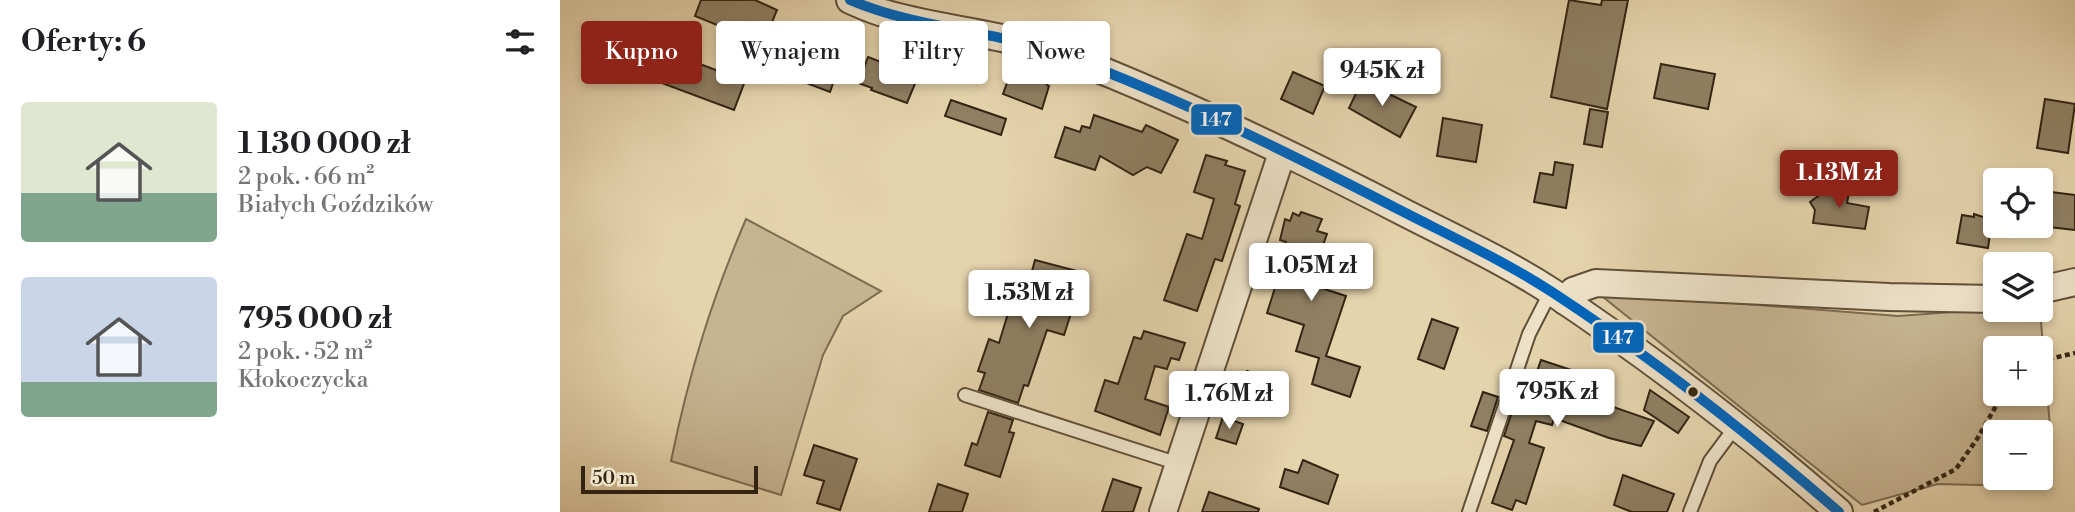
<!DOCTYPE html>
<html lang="pl">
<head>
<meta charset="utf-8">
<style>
	:root { --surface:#fff; --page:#f2f2f2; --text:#202124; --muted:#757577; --accent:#8f2418 }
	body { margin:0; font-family:"Libre Bodoni",serif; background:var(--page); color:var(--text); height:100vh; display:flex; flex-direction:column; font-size:26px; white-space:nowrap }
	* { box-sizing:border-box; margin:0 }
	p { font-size:23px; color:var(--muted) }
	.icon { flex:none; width:38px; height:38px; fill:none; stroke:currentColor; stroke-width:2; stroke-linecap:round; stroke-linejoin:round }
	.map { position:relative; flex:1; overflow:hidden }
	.sheet { display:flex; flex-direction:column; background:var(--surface); width:560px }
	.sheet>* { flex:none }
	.guide { position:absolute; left:21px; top:21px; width:665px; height:63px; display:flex; gap:14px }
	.tools { position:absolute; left:1423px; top:168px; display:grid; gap:14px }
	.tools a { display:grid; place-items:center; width:70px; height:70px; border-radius:7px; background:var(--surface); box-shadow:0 4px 10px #0003; font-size:35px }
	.scale { position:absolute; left:21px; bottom:18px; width:177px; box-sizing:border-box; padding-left:7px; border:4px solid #332413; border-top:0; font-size:19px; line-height:24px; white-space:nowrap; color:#332413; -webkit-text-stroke:5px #eee2c9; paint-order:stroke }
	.price { position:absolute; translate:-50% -60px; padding:0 16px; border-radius:7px; background:#fff; color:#222; font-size:23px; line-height:46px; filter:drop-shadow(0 2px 4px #0008) }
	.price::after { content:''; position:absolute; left:50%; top:42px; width:21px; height:16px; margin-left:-10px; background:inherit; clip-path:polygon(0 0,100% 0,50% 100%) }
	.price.on { background:var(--accent); color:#fff }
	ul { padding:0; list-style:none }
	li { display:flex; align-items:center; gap:21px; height:175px; padding:0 21px }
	li span { display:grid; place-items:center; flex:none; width:196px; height:140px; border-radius:7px; color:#555 }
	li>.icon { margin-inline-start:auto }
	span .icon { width:84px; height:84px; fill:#fffc; stroke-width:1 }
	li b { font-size:30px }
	h2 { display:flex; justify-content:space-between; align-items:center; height:84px; padding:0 21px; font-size:30px }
	.tag { padding:0 24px; border-radius:7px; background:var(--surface); box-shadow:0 4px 10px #0003; font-size:24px; line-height:63px }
	.tag.on { background:var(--accent); color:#fff }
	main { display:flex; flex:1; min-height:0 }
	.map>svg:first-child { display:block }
	.green { fill:#c7b592; stroke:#7d6c52; stroke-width:2; fill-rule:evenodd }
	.building { fill:#907f63; stroke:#332413; stroke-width:2 }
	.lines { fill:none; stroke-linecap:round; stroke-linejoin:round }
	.service-casing { stroke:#605039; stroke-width:16 }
	.minor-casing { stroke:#605039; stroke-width:30 }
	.path { stroke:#332413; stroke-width:4.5; stroke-dasharray:5 3.5; stroke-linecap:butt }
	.service { stroke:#eee2c9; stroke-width:12 }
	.minor { stroke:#eee2c9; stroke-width:26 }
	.bus-1-casing { stroke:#eee2c9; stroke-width:16 }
	.bus-1 { stroke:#0065bd; stroke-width:10 }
	.bus-dot { fill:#332413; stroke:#eee2c9; stroke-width:2.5 }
	.line-badge { stroke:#eee2c9; stroke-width:2.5 }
	.badge-label { font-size:19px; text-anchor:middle; font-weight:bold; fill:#fff }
</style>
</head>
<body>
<main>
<section class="sheet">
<h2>Oferty: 6<svg class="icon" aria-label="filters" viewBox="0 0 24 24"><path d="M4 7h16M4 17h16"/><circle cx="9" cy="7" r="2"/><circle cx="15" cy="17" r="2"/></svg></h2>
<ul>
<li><span style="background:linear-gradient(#dfe7d0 65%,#7fa58c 0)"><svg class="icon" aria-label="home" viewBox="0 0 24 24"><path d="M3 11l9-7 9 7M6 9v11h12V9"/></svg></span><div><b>1 130 000 zł</b><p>2 pok. · 66 m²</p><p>Białych Goździków</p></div></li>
<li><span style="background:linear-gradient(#c9d6e8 75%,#7fa58c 0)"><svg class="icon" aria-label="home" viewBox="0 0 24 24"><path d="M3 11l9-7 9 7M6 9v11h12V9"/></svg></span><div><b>795 000 zł</b><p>2 pok. · 52 m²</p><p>Kłokoczycka</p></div></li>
</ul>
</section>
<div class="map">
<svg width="1515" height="512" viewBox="0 0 1515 512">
	<rect width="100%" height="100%" fill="#e5d3ac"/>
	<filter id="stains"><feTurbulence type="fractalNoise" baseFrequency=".00286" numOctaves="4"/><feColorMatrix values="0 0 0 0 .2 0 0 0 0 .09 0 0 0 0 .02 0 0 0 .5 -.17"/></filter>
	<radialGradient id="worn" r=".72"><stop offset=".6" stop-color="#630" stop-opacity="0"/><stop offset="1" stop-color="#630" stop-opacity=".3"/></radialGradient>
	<g class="green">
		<path d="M186,219L321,291L283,316L263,355L221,495L111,461C129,373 151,301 186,219Z"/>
		<path d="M1045,293L1338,316L1435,309L1480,310L1491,438L1481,440L1480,432H1435V478H1463L1462,486L1378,484L1302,505L1043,297ZM1435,348H1480V394H1435Z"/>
	</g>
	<g class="building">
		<path d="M141,0H195L217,10L203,44L135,16Z"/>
		<path d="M1009,0L1041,5L1042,0H1068L1047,109L991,97Z"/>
		<path d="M228,41L269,55L268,58L280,63L270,92L233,78L236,68L220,62Z"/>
		<path d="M103,50L185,81L174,110L91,79Z"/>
		<path d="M308,57L321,62L322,60L359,74L347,103L311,90L312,88L298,83Z"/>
		<path d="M460,64L490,75L487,85L489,86L482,109L443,94L451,72L456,74Z"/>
		<path d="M1101,64L1155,74L1148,109L1094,98Z"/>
		<path d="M733,72L765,86L753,114L721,99Z"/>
		<path d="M802,81L856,107L840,137L789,108Z"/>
		<path d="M1485,99L1515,104L1508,153L1477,148Z"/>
		<path d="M391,100L446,119L441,135L385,116Z"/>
		<path d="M1030,109L1048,112L1042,147L1024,144Z"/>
		<path d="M534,115L582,132L586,125L618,140L601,173L587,167L573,175L540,156L535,170L495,157L505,127L520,132L522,126L530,128Z"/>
		<path d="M883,118L922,125L916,162L877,156Z"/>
		<path d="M646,155L667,161L665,165L685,171L675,204L680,206L662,261L655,259L637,311L604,300L627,234L642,239L654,199L634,192Z"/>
		<path d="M995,162L1013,165L1006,208L974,202L980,173L993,175Z"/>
		<path d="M1269,188L1289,192L1287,203L1309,207L1305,229L1253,223L1255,210L1250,202Z"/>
		<path d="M1483,191L1515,195V230L1480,226Z"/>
		<path d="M741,212L762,219L757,231L767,234L749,284L786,296L766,356L800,367L790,397L752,384L759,358L736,351L744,325L707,313L726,253L723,252L726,242L720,240L725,219L730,221L733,213L739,216Z"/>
		<path d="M1414,214L1432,220L1428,248L1397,243L1402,215L1414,217Z"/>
		<path d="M475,260L524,273L504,335L487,330L468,386L464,385L458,403L419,390L425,373L418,371L429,339L439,343L453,297L464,301Z"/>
		<path d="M872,319L898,328L884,369L858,359Z"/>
		<path d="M584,331L625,343L619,360L611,358L607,369L595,366L585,399L609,407L600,435L535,411L545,380L558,384L574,337L581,339Z"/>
		<path d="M981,360L1011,370L1004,390L1094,421L1081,446L1049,438L994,418L992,425L976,421L969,443L984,448L966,504L956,500L952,510L932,503L954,440L944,436L955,403L965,406Z"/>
		<path d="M687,371L710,379L703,401L680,393Z"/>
		<path d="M1090,390L1129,417L1118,433L1084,410Z"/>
		<path d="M923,392L938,397L927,431L911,426Z"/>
		<path d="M428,412L453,420L449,432L454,433L440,477L405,465L412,443L417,445Z"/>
		<path d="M663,417L683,424L676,444L656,438Z"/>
		<path d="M254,445L297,459L280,510L257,503L264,481L244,475Z"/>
		<path d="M743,460L778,475L768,504L720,487L725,469L738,473Z"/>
		<path d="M1063,475L1114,494L1107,512H1072L1054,505Z"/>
		<path d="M553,479L581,488L573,512H542Z"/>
		<path d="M378,484L408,494L402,512H369Z"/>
		<path d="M649,492L699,509L698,512H642Z"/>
	</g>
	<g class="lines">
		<g class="service-casing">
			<g id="service">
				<path d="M405,395L619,464"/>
				<path d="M909,512L969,334L991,291"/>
				<path d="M1130,512L1150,461L1176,426"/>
			</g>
		</g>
		<g class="minor-casing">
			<g id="minor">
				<path d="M290,0C302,5 314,11 327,14C387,31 450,34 508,57C622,101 739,158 847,214C896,239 946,262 992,292C1092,359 1188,432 1279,512"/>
				<path d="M1480,290L1515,282"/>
				<path d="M1005,301L1013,291L1036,283L1329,297L1435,299"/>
				<path d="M603,512L722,153"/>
			</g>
		</g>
		<g class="path">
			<path d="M1480,361L1515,353"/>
			<path d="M1314,512L1396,469L1417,439L1443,394"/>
		</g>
		<use href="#service" class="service"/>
		<use href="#minor" class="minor"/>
		<g class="bus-1-casing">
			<path id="bus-1" d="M290,0C360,30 438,30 508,57C620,99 727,152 832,206C886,234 941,259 992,292C1093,358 1188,433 1279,512"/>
		</g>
		<use href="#bus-1" class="bus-1"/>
	</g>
	<circle class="bus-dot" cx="1133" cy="392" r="6"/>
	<g class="line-badge">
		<rect x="630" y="103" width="53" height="33" rx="7" fill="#0065bd"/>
		<rect x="1032" y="321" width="53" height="33" rx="7" fill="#0065bd"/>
	</g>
	<g class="badge-label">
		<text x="656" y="126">147</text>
		<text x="1058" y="344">147</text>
	</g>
	<rect width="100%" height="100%" filter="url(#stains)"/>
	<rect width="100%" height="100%" fill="url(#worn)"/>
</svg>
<div class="tools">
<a><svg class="icon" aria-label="locate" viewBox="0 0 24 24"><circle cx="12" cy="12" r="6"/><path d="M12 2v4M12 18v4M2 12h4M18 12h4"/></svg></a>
<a><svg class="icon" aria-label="layers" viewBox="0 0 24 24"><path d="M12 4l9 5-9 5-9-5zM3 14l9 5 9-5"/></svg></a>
<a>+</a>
<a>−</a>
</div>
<div class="scale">50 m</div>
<b class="price" style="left:822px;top:108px">945K zł</b>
<b class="price on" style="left:1279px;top:210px">1.13M zł</b>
<b class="price" style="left:751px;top:303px">1.05M zł</b>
<b class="price" style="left:469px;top:330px">1.53M zł</b>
<b class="price" style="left:997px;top:429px">795K zł</b>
<b class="price" style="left:669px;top:431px">1.76M zł</b>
<div class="guide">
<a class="tag on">Kupno</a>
<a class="tag">Wynajem</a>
<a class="tag">Filtry</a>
<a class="tag">Nowe</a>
</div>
</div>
</main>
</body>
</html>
